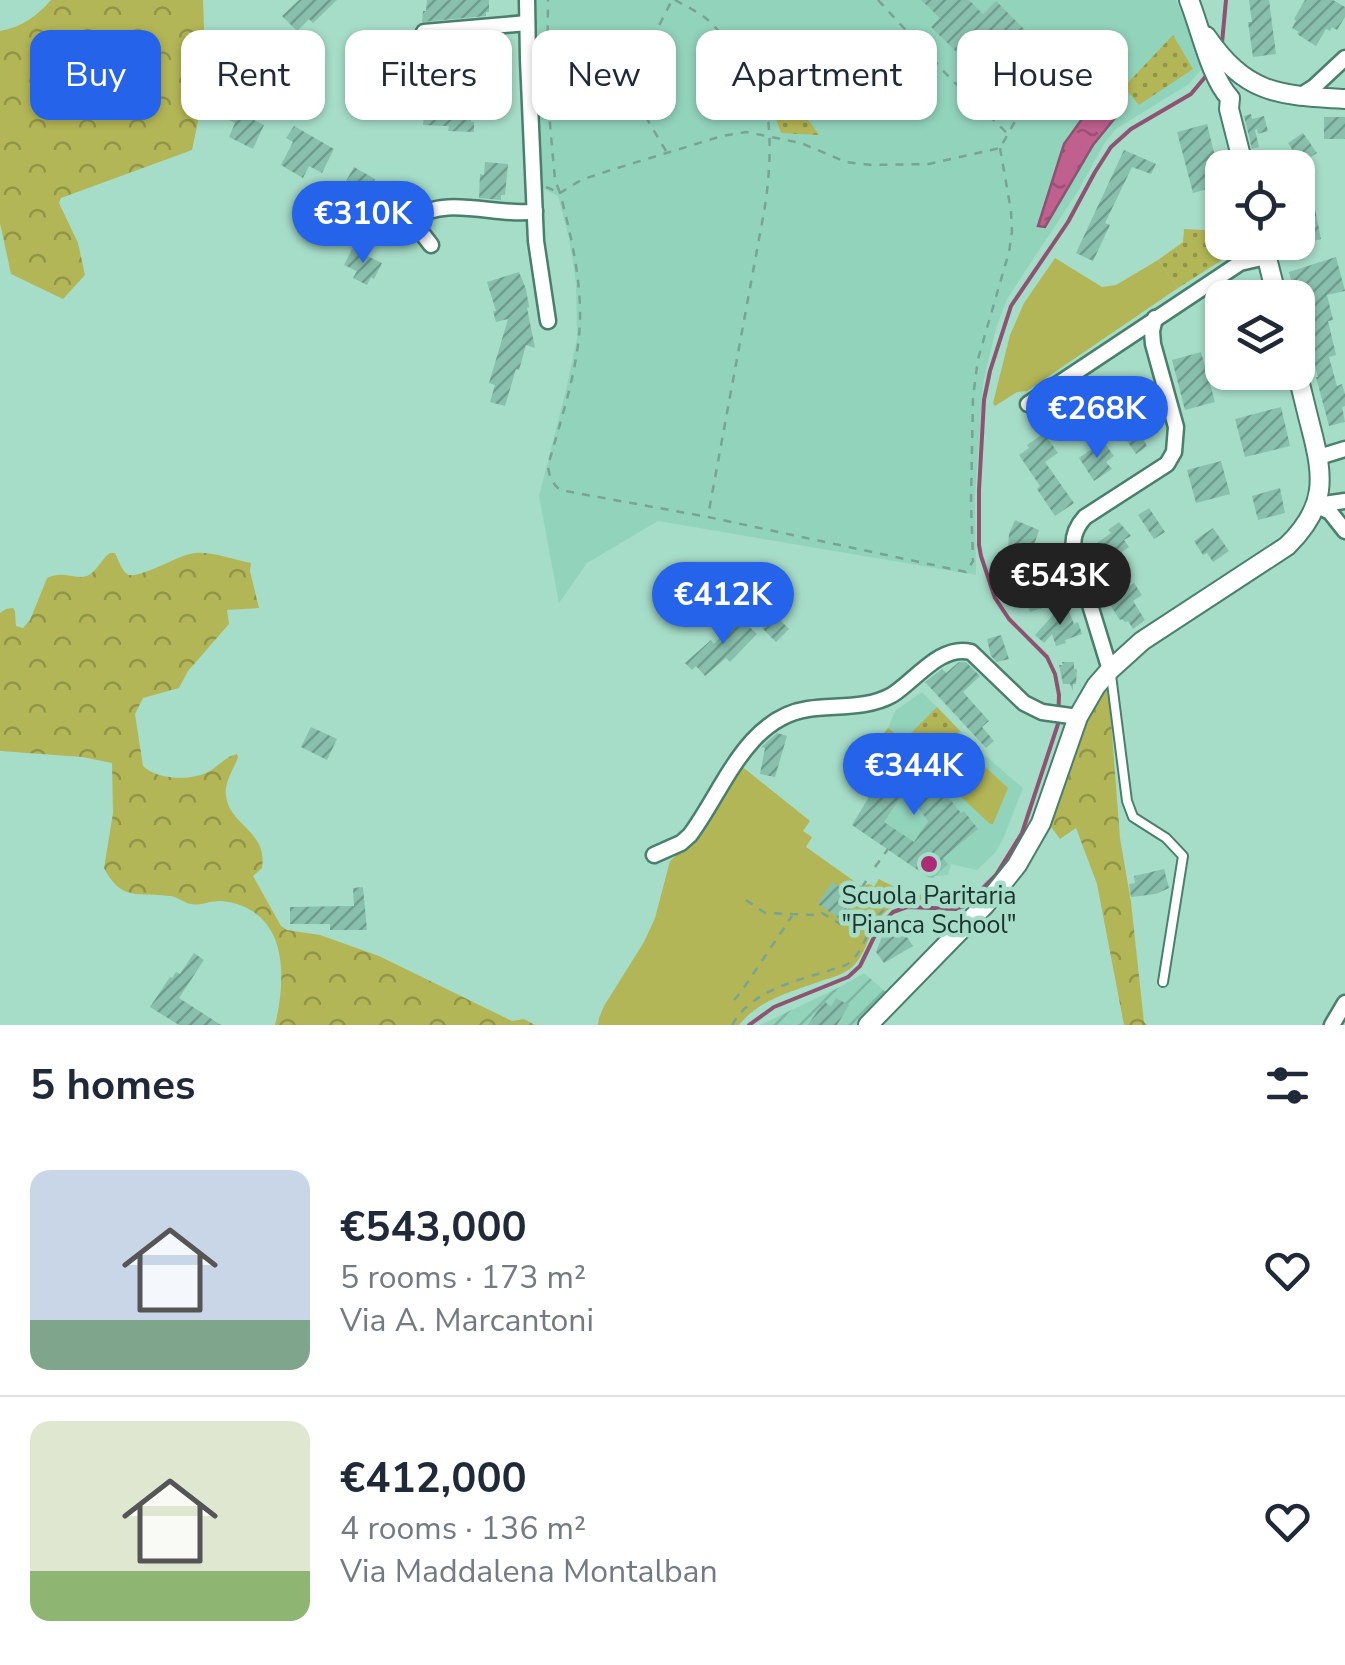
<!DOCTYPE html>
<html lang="en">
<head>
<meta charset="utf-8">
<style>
	:root { --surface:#fff; --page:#f2f2f3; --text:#1f2937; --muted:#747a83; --line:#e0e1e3; --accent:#2563eb }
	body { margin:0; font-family:"Nunito Sans",sans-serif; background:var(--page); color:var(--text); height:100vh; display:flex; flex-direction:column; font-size:38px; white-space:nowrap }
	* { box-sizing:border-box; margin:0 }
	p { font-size:32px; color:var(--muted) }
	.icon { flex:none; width:55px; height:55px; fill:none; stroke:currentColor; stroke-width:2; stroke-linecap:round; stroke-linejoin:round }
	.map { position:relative; height:1025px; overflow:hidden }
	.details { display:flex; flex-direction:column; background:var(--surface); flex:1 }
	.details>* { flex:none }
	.top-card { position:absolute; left:30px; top:30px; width:1285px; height:90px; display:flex; gap:20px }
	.controls { position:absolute; left:1205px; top:150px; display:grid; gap:20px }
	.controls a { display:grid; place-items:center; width:110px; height:110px; border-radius:20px; background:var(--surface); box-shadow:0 2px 8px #0004; font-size:50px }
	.price { position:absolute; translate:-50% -85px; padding:0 22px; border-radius:35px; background:var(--accent); color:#fff; font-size:32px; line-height:65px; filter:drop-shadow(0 2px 5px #0008) }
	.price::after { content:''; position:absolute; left:50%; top:60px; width:30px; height:22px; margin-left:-15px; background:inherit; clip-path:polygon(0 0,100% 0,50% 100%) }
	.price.current { background:#222; color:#fff }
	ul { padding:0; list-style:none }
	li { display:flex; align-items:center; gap:30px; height:250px; padding:0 30px }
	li+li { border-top:2px solid var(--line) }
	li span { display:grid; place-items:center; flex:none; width:280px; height:200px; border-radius:20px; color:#555 }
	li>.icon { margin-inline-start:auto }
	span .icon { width:120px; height:120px; fill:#fffc; stroke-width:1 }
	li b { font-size:42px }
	h2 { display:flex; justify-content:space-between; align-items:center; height:120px; padding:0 30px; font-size:42px }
	.pill { padding:0 35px; border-radius:20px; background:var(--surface); box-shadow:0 2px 8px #0004; font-size:35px; line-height:90px }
	.pill.current { background:var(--accent); color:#fff }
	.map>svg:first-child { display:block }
	.built { fill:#92d3bc }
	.industrial { fill:url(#industrial-furrows) }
	.green { fill:#b3b656 }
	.forest { fill:url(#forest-crowns) }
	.park { fill:url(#park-dots) }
	.water { fill:url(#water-ripples); stroke:#8e5371; stroke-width:2.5 }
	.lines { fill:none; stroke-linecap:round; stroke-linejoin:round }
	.stream { stroke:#8e5371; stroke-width:4 }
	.building { fill:url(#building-hatch); fill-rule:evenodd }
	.service-casing { stroke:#4a7f6d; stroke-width:12 }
	.minor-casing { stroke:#4a7f6d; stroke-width:19 }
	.tertiary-casing { stroke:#4a7f6d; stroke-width:22 }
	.path { stroke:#78a494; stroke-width:2.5; stroke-dasharray:8 8; stroke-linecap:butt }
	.service { stroke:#fff; stroke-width:8 }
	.minor { stroke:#fff; stroke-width:14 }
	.tertiary { stroke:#fff; stroke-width:18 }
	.poi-dot { fill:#ad2a74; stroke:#a6ddc9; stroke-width:4 }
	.labels { text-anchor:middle; stroke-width:9; stroke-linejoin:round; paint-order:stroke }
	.poi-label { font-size:25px; fill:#1d342c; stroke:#a6ddc9 }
</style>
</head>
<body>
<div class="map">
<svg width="1345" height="1025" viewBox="0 0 1345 1025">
	<defs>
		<pattern id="industrial-furrows" width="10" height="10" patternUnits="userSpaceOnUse" patternTransform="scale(2.5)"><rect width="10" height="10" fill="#92d3bc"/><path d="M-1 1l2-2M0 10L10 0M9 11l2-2" fill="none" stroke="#7db6a2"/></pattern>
		<pattern id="forest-crowns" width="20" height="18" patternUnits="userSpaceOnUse" patternTransform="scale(2.5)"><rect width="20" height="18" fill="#b3b656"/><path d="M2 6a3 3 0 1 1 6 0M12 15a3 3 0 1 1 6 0" fill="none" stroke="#919547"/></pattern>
		<pattern id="park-dots" width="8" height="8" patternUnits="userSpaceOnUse" patternTransform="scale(2.5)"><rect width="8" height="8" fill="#b3b656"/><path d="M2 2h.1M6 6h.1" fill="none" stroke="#919547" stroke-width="1.8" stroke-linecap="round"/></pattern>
		<pattern id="water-ripples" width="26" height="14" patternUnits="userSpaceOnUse" patternTransform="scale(2.5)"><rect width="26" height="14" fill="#bf608f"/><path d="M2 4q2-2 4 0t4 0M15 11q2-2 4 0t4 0" fill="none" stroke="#9b5075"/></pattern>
		<pattern id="building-hatch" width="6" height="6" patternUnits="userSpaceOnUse" patternTransform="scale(2.5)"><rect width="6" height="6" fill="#89c0ad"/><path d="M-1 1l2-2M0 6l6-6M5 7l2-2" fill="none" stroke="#6f9d8d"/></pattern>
	</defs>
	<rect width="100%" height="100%" fill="#a6ddc9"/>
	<g class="built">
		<path d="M536,0H1176L1204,66L1189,84L1116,129L1104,144L1078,191L1007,299L996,328L983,384L975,496L976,575L658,521L587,563L559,603L539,496L566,390L577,338L576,283L569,238L558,196L536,185Z"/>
		<path d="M922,692L982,753L1023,788L1003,839L995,853L977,870L951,864L948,875L928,877L852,825L880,779L862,761L888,728L895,711Z"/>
	</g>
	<path class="industrial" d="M864,973L888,994L858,1025H760L842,986Z"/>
	<g class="green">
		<path d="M1055,258L1102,287L1116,285L1158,260L1178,288L1027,391L1017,392L995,406L993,403L1010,335L1024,303Z"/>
		<path d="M954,738L1008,788L993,824H990L927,765Z"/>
		<path d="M740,765L810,821L803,831L812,837L806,847L861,886L870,884L874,887L879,879C887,884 905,890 909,896L952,891L964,897C942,903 915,896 894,906C868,919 871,952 850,969C841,975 831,978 821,981C791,992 760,999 739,1025H598L599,1018L604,1006L644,942L655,918L670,861L693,840Z"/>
	</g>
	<g class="forest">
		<path d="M51,0H203L206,84L192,150L61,198L59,203L78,243L85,275L63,299L11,274L0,223V31C22,27 37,16 51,0Z"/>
		<path d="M110,553H115C118,559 122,571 127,574C137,581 179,554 195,553C211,551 235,560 251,563L250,571L259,608L227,610L229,624L188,671L179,688L143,698L135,714L143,766C157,780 191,781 208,772C219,766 225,757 237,754L238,757C234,769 224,782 226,796C230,826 268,831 262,868L253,876L281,926L287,930L320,935L379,956L512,1021L524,1019L535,1025H275C287,975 288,909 222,901C212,900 200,906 191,904C184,903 178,897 170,896C139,892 121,902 104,868L113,813L112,763L82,757L0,751V613L6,609L13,608L15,611L16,626L23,628L30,620L47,578C63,570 73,580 87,576C96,573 102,558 110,553Z"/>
		<path d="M1106,687L1110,707L1120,838L1131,902L1144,1022L1147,1025H1124L1097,884L1076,828L1060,839L1048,823C1064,780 1078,723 1106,687Z"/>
	</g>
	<g class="park">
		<path d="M1173,35L1193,69L1139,105L1124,87Z"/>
		<path d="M778,79L819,135L781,133L769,100Z"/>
		<path d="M1184,229L1222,231V242L1249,243L1178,288L1158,260L1183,242Z"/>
		<path d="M937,707L960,731L924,767L911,752L879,778L862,761L888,728L904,740Z"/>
	</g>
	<path class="water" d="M1092,105L1116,106L1119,113L1093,145L1045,227L1038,226L1064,144Z"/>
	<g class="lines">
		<g class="stream">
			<path d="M1222,43L1226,0"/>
			<path d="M749,1025L774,1007L848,977L860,966L879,927L893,912L907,907L956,909L965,906L996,875L1022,833L1058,724L1059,695L1055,674L1047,657L1009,619L995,598L981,556L979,545V490L984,400L990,371L1011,306L1068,222L1095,172L1111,147L1131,129L1191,94L1206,76"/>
		</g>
	</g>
	<g class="building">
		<path d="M299,0H337L313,23L309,19L297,31L282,16Z"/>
		<path d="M427,0H489V12H486V16L422,22L423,11H426Z"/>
		<path d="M921,0H969L983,14L996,1L1032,37L1028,41L1036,48L1027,56L1040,69L998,111L988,101L992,96L983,88L988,83L931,27L940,18Z"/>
		<path d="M1249,0H1269L1276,54L1253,57L1248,22H1252Z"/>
		<path d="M1305,0H1333L1345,7V17L1337,30L1332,27L1330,31L1326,29L1316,46L1297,34L1299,32L1292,28L1296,21L1294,19Z"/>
		<path d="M359,36L397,62L390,73L381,66L370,84L354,73L364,58L352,46Z"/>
		<path d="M494,53V76L449,80L448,58H467V54Z"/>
		<path d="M234,98L253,107L248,117L264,125L253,149L229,137L235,123L224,118Z"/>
		<path d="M425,100L450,102V108L472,109L471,122H474V132L448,131L449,126L423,125Z"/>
		<path d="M1251,114L1252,119L1264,116L1268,131L1258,134L1257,129L1255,130L1259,147L1252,149L1244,116Z"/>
		<rect x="1324" y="117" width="21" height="22"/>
		<path d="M1207,124L1222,185L1193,193L1177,132Z"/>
		<path d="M294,126L334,149L322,173L309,166L303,178L281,165L293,142L286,138Z"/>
		<path d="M1303,133L1317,153L1301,163L1288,143Z"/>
		<path d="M1124,150L1156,164L1151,174L1132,167L1105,223L1110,225L1093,261L1076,253Z"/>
		<path d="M485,162L508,164L505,195H501V200L479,198L480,174L484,175Z"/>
		<path d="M354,167L375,179L369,190L381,197L370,219L350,208L354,194L342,188Z"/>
		<path d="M1306,184L1309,195L1312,193L1321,239L1298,245V186Z"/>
		<path d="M352,249L382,263L374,279L371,277L367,285L353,278L357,271L344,265Z"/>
		<path d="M1336,257L1345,291L1327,295L1333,320L1328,321L1336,355L1329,357L1337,386L1342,384L1345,394V406L1342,407L1345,422L1329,426L1316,377H1318L1312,354L1310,355L1298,305V291H1294L1289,272Z"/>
		<path d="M519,272L526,289L529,307L527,308L535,348L526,345L519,370L516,369L505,406L490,402L495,385L489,383L508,319L496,322L493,311H496L487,282Z"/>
		<path d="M1201,352L1215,402L1185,410L1172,360Z"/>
		<path d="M1120,379L1158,432L1144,441L1147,446L1136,454L1121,432L1126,429L1099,390Z"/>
		<path d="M1076,398L1092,422L1074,434L1058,410Z"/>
		<path d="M1281,407L1290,446L1245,457L1235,419Z"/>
		<path d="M1044,433L1058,453L1045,462L1074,503L1055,516L1037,489L1040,486L1019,455L1029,448L1027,445Z"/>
		<path d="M1103,441L1114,456L1106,462L1112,469L1094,481L1079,458Z"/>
		<path d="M1221,461L1230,494L1196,503L1187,470Z"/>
		<path d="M1280,488L1285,513L1258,520L1252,496Z"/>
		<path d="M1149,508L1165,532L1154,539L1138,515Z"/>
		<path d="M1015,520L1039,530L1035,542L1039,557L1033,559L1044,587L1047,586L1054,604L1030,612L1024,595L1026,594L1014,569L1008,549L1009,534Z"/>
		<path d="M1119,522L1131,536L1124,540L1129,547L1116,556L1113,552L1106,557L1097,543L1111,533L1108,530Z"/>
		<path d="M1213,528L1229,551L1213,562L1207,553L1203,555L1194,541Z"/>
		<path d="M1134,583L1142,595L1133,601L1145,620L1133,629L1128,621L1125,622L1122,619L1120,620L1105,597L1122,586L1124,589Z"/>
		<path d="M1068,609L1074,624L1078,622L1082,634L1065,640L1066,643L1056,646L1052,634L1044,643L1035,635L1054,614Z"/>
		<path d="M736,614L757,634L730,662L726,658L705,676L696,666L692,670L685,663L711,640L714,644L730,627L727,624Z"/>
		<path d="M775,615L789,629L776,642L762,628Z"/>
		<path d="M1001,635L1009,659L997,662L991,656L987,639Z"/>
		<path d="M959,662H966L980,676L963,692L989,721L982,727L994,741L986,748L925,682L942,669L946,673Z"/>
		<path d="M1062,662H1074V669H1077L1076,684H1073V691L1070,684H1063L1059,665H1063Z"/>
		<path d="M311,727L337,739L327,760L301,747Z"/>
		<path d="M777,733L787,736L775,777L760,774L765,748L761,747Z"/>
		<path d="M912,752L961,813L964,811L978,829L943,858L948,864L933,878L928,877L852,825L880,779L879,778ZM905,790L928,821L914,842L884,822Z"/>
		<path d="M1164,869L1169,888L1156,894L1131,897L1129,884L1135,883L1134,876Z"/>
		<path d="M832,882L854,897L840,919L818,904Z"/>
		<path d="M363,887L367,930H330V924H290V907L354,906L353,888Z"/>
		<path d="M908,915L914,925L904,932L913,946L884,963L876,952L886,926Z"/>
		<path d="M194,953L204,960L179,998L221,1025H179L150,1007L170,977L172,978L176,972L180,974Z"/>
		<path d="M836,998L849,1005L837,1025H808L824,1001L831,1007Z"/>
	</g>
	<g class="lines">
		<g class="service-casing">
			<path id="service" d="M1111,675L1127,801L1133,817L1166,838L1183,856L1163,982"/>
		</g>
		<g class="minor-casing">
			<g id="minor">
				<path d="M527,0L528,59L536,241L548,321"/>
				<path d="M424,32L527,23"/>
				<path d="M1300,96L1314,87L1345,58"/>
				<path d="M431,245L418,228L417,219C440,194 505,218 535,211"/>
				<path d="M1028,404L1240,263L1266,257"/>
				<path d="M1319,457L1345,449"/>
				<path d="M1317,505L1345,501"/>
				<path d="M1317,506L1330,512L1345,531"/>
				<path d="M1110,670L1075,556C1071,541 1074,529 1085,517L1167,464L1174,452L1176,427L1153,344L1152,331L1155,318"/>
				<path d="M654,855L681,843L690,835C723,791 746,718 808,709C836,705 867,709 892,695C915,681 940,644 971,652L1024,703L1042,712L1078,717"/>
				<path d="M1332,1025L1345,1003"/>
			</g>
		</g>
		<g class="tertiary-casing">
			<g id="tertiary">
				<path d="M1189,0C1200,27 1211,79 1230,98L1229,109L1244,168"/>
				<path d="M1206,36C1247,95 1278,95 1345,99"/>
				<path d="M1263,242L1277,298"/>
				<path d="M868,1025L985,905L1017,865L1041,823L1078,717L1096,686L1110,670L1142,641L1287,546C1327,507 1324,478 1311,428C1306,409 1302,391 1297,372"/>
			</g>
		</g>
		<g class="path">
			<path d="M675,0C685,6 699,12 708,20C722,33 754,71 761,88C774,123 770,176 764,212L708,516"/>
			<path d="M878,0L949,77L1008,134"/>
			<path d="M1000,148L1011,211L1012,232L1009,252L978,359L973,397L971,503L973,561L966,572L708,517L560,490C552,483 549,476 548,466C561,419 578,370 580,322C581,278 571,235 560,193L581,180L611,170L722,136L746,132L801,143L846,162L871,165L929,164L1000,148L1018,116"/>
			<path d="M666,151L628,87L672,0"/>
			<path d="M546,187L560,193L555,180L547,90L548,0"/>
			<path d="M875,867L888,849"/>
			<path d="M746,900L765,913L817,915L822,913L840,924L869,876"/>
			<path d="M734,1000L741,992L792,916"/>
			<path d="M732,1025C754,986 807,979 846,965C868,951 866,920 888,907C912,892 943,904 965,888"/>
		</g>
		<use href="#service" class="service"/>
		<use href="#minor" class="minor"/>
		<use href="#tertiary" class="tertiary"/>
	</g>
	<circle class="poi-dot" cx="929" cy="864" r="10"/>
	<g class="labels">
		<g class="poi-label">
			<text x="929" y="904">Scuola Paritaria<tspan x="929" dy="29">"Pianca School"</tspan></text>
		</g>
	</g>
</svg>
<div class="controls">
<a><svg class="icon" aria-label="locate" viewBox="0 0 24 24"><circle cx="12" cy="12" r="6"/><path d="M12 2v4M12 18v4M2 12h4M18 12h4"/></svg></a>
<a><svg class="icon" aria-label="layers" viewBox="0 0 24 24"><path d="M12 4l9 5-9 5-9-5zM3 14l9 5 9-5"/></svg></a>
</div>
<b class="price" style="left:363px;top:266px">€310K</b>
<b class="price" style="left:1097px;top:461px">€268K</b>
<b class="price current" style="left:1060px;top:628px">€543K</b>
<b class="price" style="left:723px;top:647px">€412K</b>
<b class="price" style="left:914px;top:818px">€344K</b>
<div class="top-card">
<a class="pill current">Buy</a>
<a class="pill">Rent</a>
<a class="pill">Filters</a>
<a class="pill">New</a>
<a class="pill">Apartment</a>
<a class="pill">House</a>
</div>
</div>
<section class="details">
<h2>5 homes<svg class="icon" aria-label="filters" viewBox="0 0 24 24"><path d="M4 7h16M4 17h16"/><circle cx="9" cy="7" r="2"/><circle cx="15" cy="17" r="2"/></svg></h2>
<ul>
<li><span style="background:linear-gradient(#c9d6e8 75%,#7fa58c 0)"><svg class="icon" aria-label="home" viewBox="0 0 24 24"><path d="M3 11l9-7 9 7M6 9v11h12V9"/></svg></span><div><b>€543,000</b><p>5 rooms · 173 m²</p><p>Via A. Marcantoni</p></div><svg class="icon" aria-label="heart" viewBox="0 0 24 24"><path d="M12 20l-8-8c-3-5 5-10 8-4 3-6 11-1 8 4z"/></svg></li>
<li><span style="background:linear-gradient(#dfe7d0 75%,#8fb573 0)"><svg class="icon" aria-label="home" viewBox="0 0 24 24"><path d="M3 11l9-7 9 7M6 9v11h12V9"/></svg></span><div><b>€412,000</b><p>4 rooms · 136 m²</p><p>Via Maddalena Montalban</p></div><svg class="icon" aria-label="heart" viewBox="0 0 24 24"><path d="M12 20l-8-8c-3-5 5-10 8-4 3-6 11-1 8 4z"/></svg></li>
</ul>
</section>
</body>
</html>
